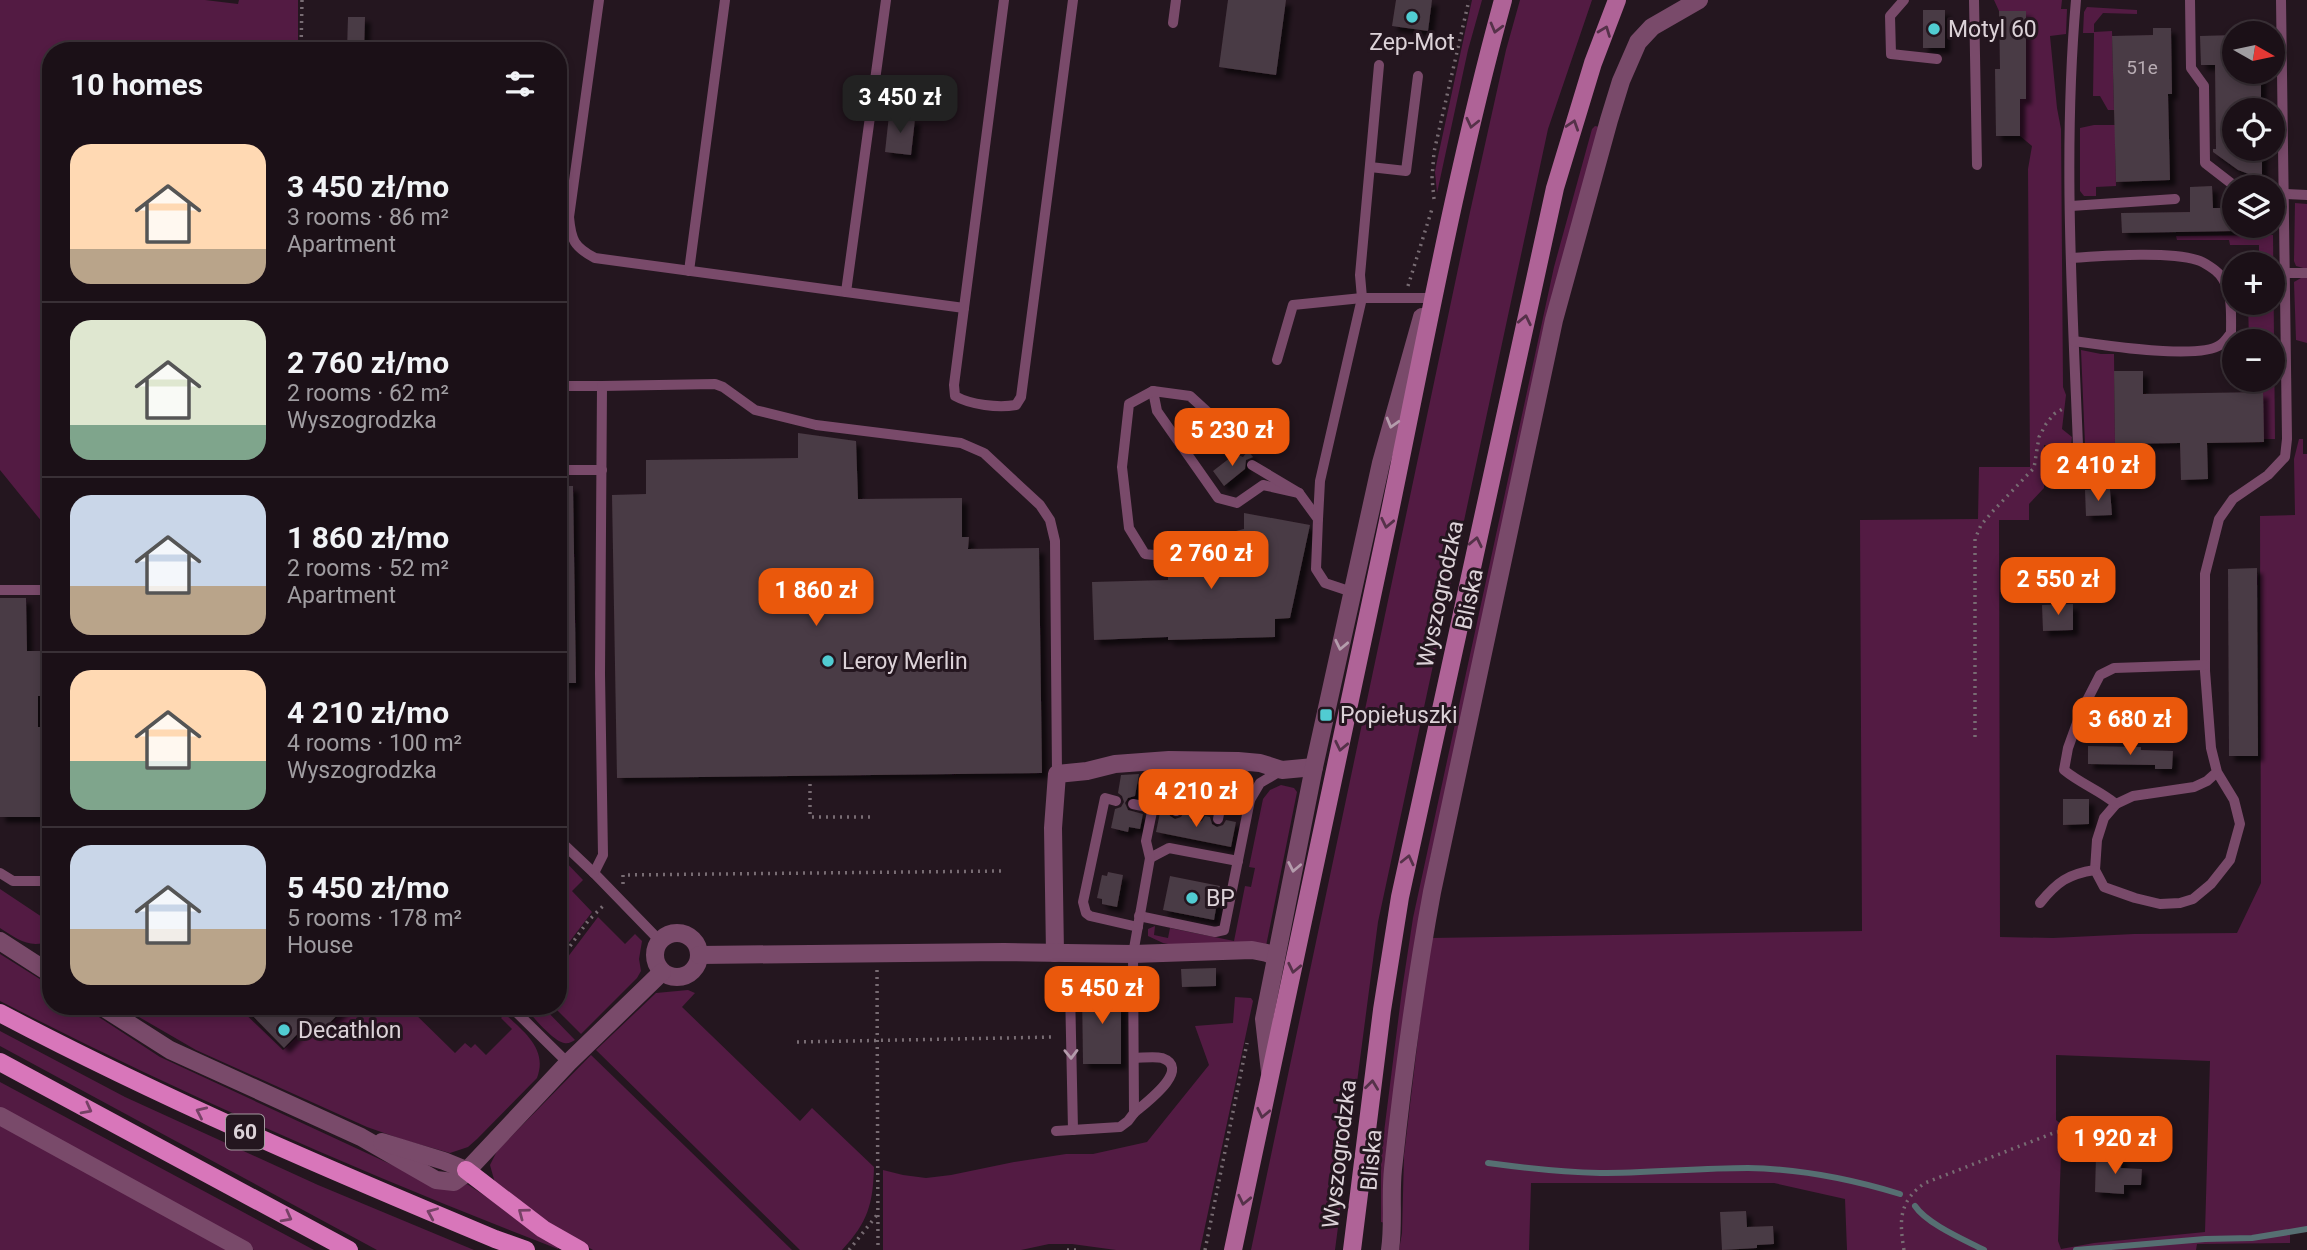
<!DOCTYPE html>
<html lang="en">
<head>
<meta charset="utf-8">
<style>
	:root { --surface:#1b1017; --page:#241920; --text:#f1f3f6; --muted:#a09da1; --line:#393036; --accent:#ea580c }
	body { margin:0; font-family:Roboto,sans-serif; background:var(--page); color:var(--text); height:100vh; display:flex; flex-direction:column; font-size:26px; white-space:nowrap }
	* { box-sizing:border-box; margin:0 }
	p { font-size:23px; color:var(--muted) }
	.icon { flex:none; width:38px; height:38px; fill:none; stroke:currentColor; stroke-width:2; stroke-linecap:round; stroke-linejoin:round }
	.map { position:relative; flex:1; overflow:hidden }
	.details { position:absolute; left:42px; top:42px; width:525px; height:973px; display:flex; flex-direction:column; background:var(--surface); border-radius:28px; box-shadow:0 4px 10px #0003,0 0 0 2px var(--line) }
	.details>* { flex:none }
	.needle { width:46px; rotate:99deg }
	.controls { position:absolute; left:2222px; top:21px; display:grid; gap:14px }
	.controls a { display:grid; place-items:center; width:63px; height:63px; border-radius:50%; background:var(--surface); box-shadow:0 4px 10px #0003,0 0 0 2px var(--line); font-size:35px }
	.price { position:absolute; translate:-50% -60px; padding:0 16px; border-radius:14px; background:var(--accent); color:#fff; font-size:23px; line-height:46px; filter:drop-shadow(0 2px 4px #0008) }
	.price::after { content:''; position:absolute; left:50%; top:42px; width:21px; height:16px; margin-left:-10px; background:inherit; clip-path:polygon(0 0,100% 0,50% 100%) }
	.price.active { background:#222; color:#fff }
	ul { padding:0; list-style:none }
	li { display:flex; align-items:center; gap:21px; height:175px; padding:0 28px }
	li+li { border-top:2px solid var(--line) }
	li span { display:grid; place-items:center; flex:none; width:196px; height:140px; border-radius:21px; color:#555 }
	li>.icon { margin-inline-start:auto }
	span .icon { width:84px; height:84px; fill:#fffc; stroke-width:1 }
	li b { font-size:30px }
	h2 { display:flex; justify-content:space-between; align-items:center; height:84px; padding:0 28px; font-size:30px }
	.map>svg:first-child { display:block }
	.green { fill:#531b43; fill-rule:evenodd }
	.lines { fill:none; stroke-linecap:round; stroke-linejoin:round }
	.stream { stroke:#566f72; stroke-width:6 }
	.building { fill:#4a3a44; filter:url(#shadow) }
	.path { stroke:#786c73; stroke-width:3.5; stroke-dasharray:2 5; stroke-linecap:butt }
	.service { stroke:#794a6a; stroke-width:10 }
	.minor { stroke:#794a6a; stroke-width:18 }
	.secondary { stroke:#af6397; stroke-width:18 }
	.primary { stroke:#d876ba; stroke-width:18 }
	.oneway { stroke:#553149 }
	.oneway2 { stroke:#b49cac }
	.oneway3 { stroke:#754165 }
	.poi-dot { fill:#51ccd2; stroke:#24161f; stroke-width:2.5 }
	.labels { text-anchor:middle; stroke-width:6; stroke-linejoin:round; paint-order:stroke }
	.number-label { font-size:19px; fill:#b8acb3 }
	.shield { fill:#24161f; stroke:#a59aa0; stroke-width:2 }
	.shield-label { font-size:21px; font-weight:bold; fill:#dcd2d8 }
	.poi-label { font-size:23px; fill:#dcd2d8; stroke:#24161f; text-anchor:start }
	.street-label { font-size:23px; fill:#dcd2d8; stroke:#24161f }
</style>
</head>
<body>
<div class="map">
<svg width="2307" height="1250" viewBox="0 0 2307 1250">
	<defs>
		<filter id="shadow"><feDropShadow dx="5.5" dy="5.5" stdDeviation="2" flood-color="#0009"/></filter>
	</defs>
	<rect width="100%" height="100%" fill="#24161f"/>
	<g class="green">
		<path d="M0,0H205L238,4L239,0H298V51H51V533L0,470Z"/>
		<path d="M1472,0H1482L1468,50L1437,193L1435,172L1437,161Z"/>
		<path d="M1520,0H1592L1548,129L1378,922L1335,1250H1251L1470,212L1506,50Z"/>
		<path d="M1994,0H2062L2061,9H2067L2066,34L2050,36L2057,108L2061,129L2063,387L2066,395L2062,429L2072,437L2071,445H2044V488L2029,504V520H1999L2000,937L2053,938L2134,934L2237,933L2261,883L2260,516L2295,515L2294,459L2299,439H2303V454H2307V1231H2290V1243L2197,1244L2196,1250H1847L1845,1199L1774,1183H1531L1529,1250H1399L1402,1233L1404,1155L1430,938L1862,931L1860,520L1978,519L1979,467H2030L2028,169L2032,146L2020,136V99L2026,98V11H1999ZM2056,1055L2210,1061L2205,1232L2094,1243L2061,1249L2058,1241L2062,1125L2056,1120Z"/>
		<path d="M2087,7L2137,10V14L2103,13L2094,24V32L2112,31L2114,110H2108L2100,96H2093L2094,33H2083L2084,12Z"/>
		<path d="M2094,125H2115L2116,186L2096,187V196H2084L2080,191V128Z"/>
		<path d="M1595,126L1600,127L1429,864L1385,1223L1381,1222V1156L1402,990L1413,918L1554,267L1592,129Z"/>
		<path d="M2295,203L2307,204V269L2296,266L2294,261Z"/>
		<path d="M2273,235L2275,439H2263V392H2250V380H2273V341H2249L2248,303H2273V264H2259V245H2230L2229,240H2177L2176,236Z"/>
		<path d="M2301,278H2307V343L2296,340L2294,282Z"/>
		<path d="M2081,350L2101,354H2114L2115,444L2085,445Z"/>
		<path d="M1281,785L1294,788L1297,792L1266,946L1173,945L1163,943L1148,936V929L1155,926L1154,935L1168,938L1170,928L1234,941L1245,886L1251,887L1255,868L1249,867L1263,799L1270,790Z"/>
		<path d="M558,854L583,880L572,891L592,912L558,957Z"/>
		<path d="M0,889L51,923V940C31,950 17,939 0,928Z"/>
		<path d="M598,917L625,944L635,934L642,941L639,959L641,971L637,978L581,1034L553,1006H558V970Z"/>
		<path d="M0,954L51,986V1006H82L160,1057L444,1189L455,1190L467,1184L559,1245L558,1249C368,1176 181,1094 0,1001Z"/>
		<path d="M688,990L695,993L682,1007L800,1121L812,1108L874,1167C873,1204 868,1222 842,1250H800L596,1050L656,993Z"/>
		<path d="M1235,997L1251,998L1253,1001L1200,1250H1116L1072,1244H1049L1021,1250H883V1170L903,1175L926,1178L951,1175L1014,1162L1066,1154H1093L1147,1142L1209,1065L1195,1026L1233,1023Z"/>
		<path d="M120,1006H237L283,1050L307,1027L317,1037L348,1006H355L357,1009L360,1006H407L455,1053L465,1043L471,1048L475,1044L486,1055L512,1029L501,1018L505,1014C524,1032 548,1049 537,1078L477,1139L468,1147L450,1153L404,1140L367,1127L196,1050Z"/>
		<path d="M524,1006H542L575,1040C571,1042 569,1044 564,1043C553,1041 531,1015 524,1006Z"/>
		<path d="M0,1031L125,1097L318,1185L474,1250H377L0,1046Z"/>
		<path d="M591,1055L792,1250H593L548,1224L495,1183L490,1165L497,1151Z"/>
		<path d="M0,1082L314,1250H254L0,1111Z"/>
		<path d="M0,1124L232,1250H0Z"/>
	</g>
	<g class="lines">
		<g class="stream">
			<path d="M1488,1163C1525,1168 1562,1172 1600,1173C1649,1173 1699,1168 1748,1168C1800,1169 1851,1179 1900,1194"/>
			<path d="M1915,1206C1927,1224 1965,1240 1984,1250"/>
			<path d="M2076,1250L2205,1239L2252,1238L2307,1229"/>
		</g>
	</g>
	<g class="building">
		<path d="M1228,0H1286L1276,75L1219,67Z"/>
		<path d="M1396,0H1432L1428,31L1392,26Z"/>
		<rect x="1923" y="10" width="22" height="38"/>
		<path d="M1999,11H2026V99H2020V136H1996L1995,69H2000Z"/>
		<path d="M348,17H365L364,51H347Z"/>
		<path d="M2153,28H2171L2172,94H2168L2170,180L2116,182L2112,36L2153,35Z"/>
		<path d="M2235,35V72H2261V110H2235V149H2262V179L2238,170L2213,152V149H2216L2215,65H2201L2200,36Z"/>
		<path d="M889,115L915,119L911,155L885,152Z"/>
		<path d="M2212,186L2213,208H2235V231L2122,233L2121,213L2190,212V187Z"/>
		<path d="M2114,371H2143V394L2263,392L2264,442L2207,443L2208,479L2181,480L2180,443L2115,444Z"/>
		<path d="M798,433L856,441L858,499L962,498V537H969L968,549L1039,548L1042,773L617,778L612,495L646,494V460L798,458Z"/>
		<path d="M1248,451L1253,457L1246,460L1245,469L1224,486L1213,471L1235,454L1243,457Z"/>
		<path d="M558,486H573L576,683H558Z"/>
		<path d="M2110,489L2112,515L2086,516L2085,490Z"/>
		<path d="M1244,513L1310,525L1290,618L1275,619V637L1168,640V637L1094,640L1092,582L1168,580V568L1232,566V532L1244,529Z"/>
		<path d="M2257,568L2258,756H2229L2228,569Z"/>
		<path d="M0,598H26L27,651H44L45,696H38V727H43L45,817H0Z"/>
		<path d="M2073,604V630L2043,631L2042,605Z"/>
		<path d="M2088,746L2141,747V750L2173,751L2172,769H2155V765L2088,764Z"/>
		<path d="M1139,774L1135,796L1128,798L1125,803L1128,810L1143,814L1140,829L1129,827L1128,832L1111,828L1115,809L1121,807L1124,802L1122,796L1118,793L1121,775Z"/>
		<path d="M2063,799H2089V824L2063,825Z"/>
		<path d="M1161,808L1168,809L1170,816L1175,819L1181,817L1184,812L1189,813L1191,820L1196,823L1202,821L1205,816L1210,817L1212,824L1217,827L1223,825L1226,820L1236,822L1231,847L1156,832Z"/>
		<path d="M1108,872L1123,875L1117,907L1102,904V899L1097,898L1102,875L1107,876Z"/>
		<path d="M1170,876L1220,886L1214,920L1163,910Z"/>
		<path d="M1216,968V986L1182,987L1181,969Z"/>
		<path d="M1121,988V1064H1083L1082,989Z"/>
		<path d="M243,1006H346L318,1035L307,1024L284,1048Z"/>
		<path d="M2096,1156L2122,1157L2121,1168L2142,1169L2141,1185H2124V1194L2095,1192Z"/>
		<path d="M1746,1211L1747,1227L1773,1226L1774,1244L1757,1245V1248L1722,1250L1720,1212Z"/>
	</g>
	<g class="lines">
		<g class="path">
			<path d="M301,51L302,0"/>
			<path d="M1434,199L1432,178L1434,152L1469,0"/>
			<path d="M1408,286L1432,209"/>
			<path d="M1975,737V539L1981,525L1993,511L2034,468L2039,437L2046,424L2054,414L2064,408"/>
			<path d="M810,784V817H874"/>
			<path d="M623,884V875L1003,871"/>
			<path d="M558,963L588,921L604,905"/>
			<path d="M877,970L878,1250"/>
			<path d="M797,1042L1055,1037"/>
			<path d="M849,1250L877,1215"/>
			<path d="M1067,1250H1080"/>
			<path d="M1205,1250L1247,1043"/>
			<path d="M1904,1250C1899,1220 1899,1201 1925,1183L2056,1132L2105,1127"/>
		</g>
		<g class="service">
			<path d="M599,0L569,217C571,240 574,247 595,258L964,308"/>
			<path d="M1004,0L954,385L955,396C971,405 998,408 1016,405L1021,397L1073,0"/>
			<path d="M1904,0L1890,16L1891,54L1937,59"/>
			<path d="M1974,0L1977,165"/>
			<path d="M2076,0C2063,147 2072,297 2078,445"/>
			<path d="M2190,0L2191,68L2204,86L2205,163L2236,187"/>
			<path d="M1173,23L1176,0"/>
			<path d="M1370,167L1406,171L1418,76"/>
			<path d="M2284,194L2307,195"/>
			<path d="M2071,206L2175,199"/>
			<path d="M2072,258C2104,256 2167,251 2197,260C2204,262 2216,270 2220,275C2233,291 2231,313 2231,333C2228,337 2224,343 2220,345C2199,360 2102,345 2074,341"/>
			<path d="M689,271L725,0"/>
			<path d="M2285,273H2307"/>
			<path d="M846,292L886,0"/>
			<path d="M1277,360L1293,305L1362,298L1360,275L1379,65"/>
			<path d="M558,386H602L600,674L603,855L594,873L660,941"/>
			<path d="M602,386L715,384L723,387L755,410L816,425L961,443L984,453L1040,505L1050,520L1055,541L1057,774"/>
			<path d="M1153,391L1157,411L1218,498L1237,503L1263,485L1299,493"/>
			<path d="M1252,465L1299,493L1318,519L1316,569L1325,583L1352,592"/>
			<path d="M558,470H602"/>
			<path d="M1318,519L1320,481L1362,298H1427"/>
			<path d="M1180,558L1145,554L1129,528L1122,467L1129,404L1153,391L1190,396L1225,428L1241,449"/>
			<path d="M0,590H51"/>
			<path d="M2217,772L2207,781L2194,787L2133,796L2116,804L2104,818L2097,840L2095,870L2104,887L2135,898L2160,904L2180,903L2193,899L2211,884L2230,860L2240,824L2234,800L2217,772L2211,748L2205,671V574L2219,519L2233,499L2268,475L2285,457L2287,439L2281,0"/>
			<path d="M1116,801L1105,798L1083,902L1086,913L1090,916L1138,927"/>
			<path d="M1133,804L1152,808"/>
			<path d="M2116,804C2099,790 2081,784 2064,770L2068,748L2081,712L2100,675L2114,668L2205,665"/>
			<path d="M1176,811L1181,786"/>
			<path d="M1197,815L1202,790"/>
			<path d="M1218,819L1223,794"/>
			<path d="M558,839L594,873"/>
			<path d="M1150,858L1169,848L1238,861"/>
			<path d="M0,873L13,881H51"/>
			<path d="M2040,903C2057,882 2068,874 2095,870"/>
			<path d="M1139,916L1215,932L1224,930L1250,800"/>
			<path d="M510,1006L568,1063"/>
			<path d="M1134,1058C1142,1058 1154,1056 1162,1058C1193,1069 1144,1104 1134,1113"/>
			<path d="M1073,1130L1070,989L1072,978L1085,971H1124L1134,978"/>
			<path d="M1056,1131L1120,1127L1128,1121L1134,1113L1133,954L1150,858L1146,841L1154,802L1162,795L1168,784L1250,800L1260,783L1282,770"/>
		</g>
		<g class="minor">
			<circle cx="677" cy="955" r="22"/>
			<path d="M0,941L51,974"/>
			<path d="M1055,953L1053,828L1057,774L1087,771L1115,764L1169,760L1238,761L1260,763L1282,770L1314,767"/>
			<path d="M699,955L1004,952L1133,954L1252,950L1267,953L1276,957"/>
			<path d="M101,1006L170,1050L361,1137L436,1180L454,1182L461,1177L568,1063L662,972"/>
			<path d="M1270,1072L1264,1019L1314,767L1381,463L1422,317"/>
			<path d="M0,1116L244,1250"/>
			<path d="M382,1142L444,1161L466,1170"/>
			<path d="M1390,1250C1394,1223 1390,1196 1393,1169C1403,1076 1415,984 1432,892L1554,320L1609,120L1621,81L1638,42L1652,27L1699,0"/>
		</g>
		<g class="secondary">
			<path d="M1233,1250C1286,1007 1337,764 1388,521C1424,347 1456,171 1503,0"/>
			<path d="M1352,1250L1382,1010L1400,897L1555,188L1593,63L1617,0"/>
		</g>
		<g class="primary">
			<path d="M0,1013C161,1098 327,1169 495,1239L526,1250"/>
			<path d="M0,1062L349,1250"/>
			<path d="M466,1170L543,1229L580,1250"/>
		</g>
	</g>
	<defs><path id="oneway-chevron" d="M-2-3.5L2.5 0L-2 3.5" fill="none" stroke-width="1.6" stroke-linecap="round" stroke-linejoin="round" transform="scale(1.75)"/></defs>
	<g class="oneway">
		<use href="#oneway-chevron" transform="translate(1496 28) rotate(105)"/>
		<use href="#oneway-chevron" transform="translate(1605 31) rotate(-69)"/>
		<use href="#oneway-chevron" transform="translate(1472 123) rotate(103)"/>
		<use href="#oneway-chevron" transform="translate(1573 125) rotate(-72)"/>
		<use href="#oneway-chevron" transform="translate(1525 320) rotate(-78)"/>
		<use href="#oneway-chevron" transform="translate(1387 523) rotate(102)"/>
		<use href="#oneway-chevron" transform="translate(1476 542) rotate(-78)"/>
		<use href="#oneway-chevron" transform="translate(1341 746) rotate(102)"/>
		<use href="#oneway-chevron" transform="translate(1408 860) rotate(-77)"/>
		<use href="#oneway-chevron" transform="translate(1294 968) rotate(102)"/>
		<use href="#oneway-chevron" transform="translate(1372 1085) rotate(-83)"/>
		<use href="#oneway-chevron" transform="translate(1263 1113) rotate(102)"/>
		<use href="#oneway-chevron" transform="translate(1244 1200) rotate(102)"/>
	</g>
	<g class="oneway2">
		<use href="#oneway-chevron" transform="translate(1392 423) rotate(106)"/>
		<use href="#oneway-chevron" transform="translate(1341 645) rotate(102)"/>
		<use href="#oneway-chevron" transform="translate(1294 867) rotate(101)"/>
		<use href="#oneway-chevron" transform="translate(1071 1054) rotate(89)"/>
	</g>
	<g class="oneway3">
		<use href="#oneway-chevron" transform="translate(87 1109) rotate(28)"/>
		<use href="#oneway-chevron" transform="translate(201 1112) rotate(-155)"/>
		<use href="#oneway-chevron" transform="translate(432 1213) rotate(-157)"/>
		<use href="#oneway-chevron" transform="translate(523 1213) rotate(-143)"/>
		<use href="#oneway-chevron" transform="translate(287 1217) rotate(28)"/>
	</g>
	<g class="poi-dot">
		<circle cx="1412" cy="17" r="7"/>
		<circle cx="1934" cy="29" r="7"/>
		<circle cx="828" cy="661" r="7"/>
		<rect x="1319" y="708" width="14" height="14" rx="3.5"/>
		<circle cx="1192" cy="898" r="7"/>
		<circle cx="284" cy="1030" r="7"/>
	</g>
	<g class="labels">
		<g class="number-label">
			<text x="2142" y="74">51e</text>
		</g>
		<rect class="shield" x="226" y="1114.5" width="38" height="35" rx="5"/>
		<g class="shield-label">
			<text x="245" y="1139">60</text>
		</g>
		<g class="poi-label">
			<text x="1948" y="37">Motyl 60</text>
			<text x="1412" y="50" text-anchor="middle">Zep-Mot</text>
			<text x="842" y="669">Leroy Merlin</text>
			<text x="1340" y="723">Popiełuszki</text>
			<text x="1206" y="906">BP</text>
			<text x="298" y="1038">Decathlon</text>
		</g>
		<g class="street-label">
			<text transform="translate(1440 594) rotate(-78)" y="8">Wyszogrodzka</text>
			<text transform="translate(1469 599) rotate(-78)" y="8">Bliska</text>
			<text transform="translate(1339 1154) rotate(-83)" y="8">Wyszogrodzka</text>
			<text transform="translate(1371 1160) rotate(-85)" y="8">Bliska</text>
		</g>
	</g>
</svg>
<div class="controls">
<a><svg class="needle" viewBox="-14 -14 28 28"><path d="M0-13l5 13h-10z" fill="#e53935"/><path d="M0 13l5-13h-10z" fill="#a09da1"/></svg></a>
<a><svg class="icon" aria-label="locate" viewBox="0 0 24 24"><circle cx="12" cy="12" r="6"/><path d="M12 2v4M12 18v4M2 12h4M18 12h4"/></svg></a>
<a><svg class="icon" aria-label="layers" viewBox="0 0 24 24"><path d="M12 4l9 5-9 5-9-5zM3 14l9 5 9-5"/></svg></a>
<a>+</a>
<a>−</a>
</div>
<b class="price active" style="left:900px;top:135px">3 450 zł</b>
<b class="price" style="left:1232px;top:468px">5 230 zł</b>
<b class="price" style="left:2098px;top:503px">2 410 zł</b>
<b class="price" style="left:1211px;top:591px">2 760 zł</b>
<b class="price" style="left:2058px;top:617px">2 550 zł</b>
<b class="price" style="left:816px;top:628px">1 860 zł</b>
<b class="price" style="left:2130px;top:757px">3 680 zł</b>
<b class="price" style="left:1196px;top:829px">4 210 zł</b>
<b class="price" style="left:1102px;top:1026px">5 450 zł</b>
<b class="price" style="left:2115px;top:1176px">1 920 zł</b>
<section class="details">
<h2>10 homes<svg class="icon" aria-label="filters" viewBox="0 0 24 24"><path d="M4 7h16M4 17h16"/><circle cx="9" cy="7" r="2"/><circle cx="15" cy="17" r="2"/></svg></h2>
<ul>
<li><span style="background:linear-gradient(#ffd9b3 75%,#b9a48a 0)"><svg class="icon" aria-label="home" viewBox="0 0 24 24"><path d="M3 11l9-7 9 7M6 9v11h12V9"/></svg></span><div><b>3 450 zł/mo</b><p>3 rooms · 86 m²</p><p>Apartment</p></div></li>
<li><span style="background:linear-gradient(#dfe7d0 75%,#7fa58c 0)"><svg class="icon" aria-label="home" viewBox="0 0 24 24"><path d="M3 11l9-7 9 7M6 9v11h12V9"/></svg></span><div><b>2 760 zł/mo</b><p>2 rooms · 62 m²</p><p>Wyszogrodzka</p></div></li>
<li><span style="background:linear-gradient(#c9d6e8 65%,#b9a48a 0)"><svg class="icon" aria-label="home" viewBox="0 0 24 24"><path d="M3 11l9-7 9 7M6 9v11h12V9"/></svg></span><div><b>1 860 zł/mo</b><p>2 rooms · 52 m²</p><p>Apartment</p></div></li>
<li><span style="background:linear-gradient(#ffd9b3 65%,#7fa58c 0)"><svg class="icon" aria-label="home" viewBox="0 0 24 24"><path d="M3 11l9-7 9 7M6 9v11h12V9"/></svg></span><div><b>4 210 zł/mo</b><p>4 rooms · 100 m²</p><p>Wyszogrodzka</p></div></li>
<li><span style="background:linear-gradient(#c9d6e8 60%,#b9a48a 0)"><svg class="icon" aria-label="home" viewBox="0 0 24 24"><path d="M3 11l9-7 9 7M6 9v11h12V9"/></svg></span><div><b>5 450 zł/mo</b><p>5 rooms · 178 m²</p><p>House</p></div></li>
</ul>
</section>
</div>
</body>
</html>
